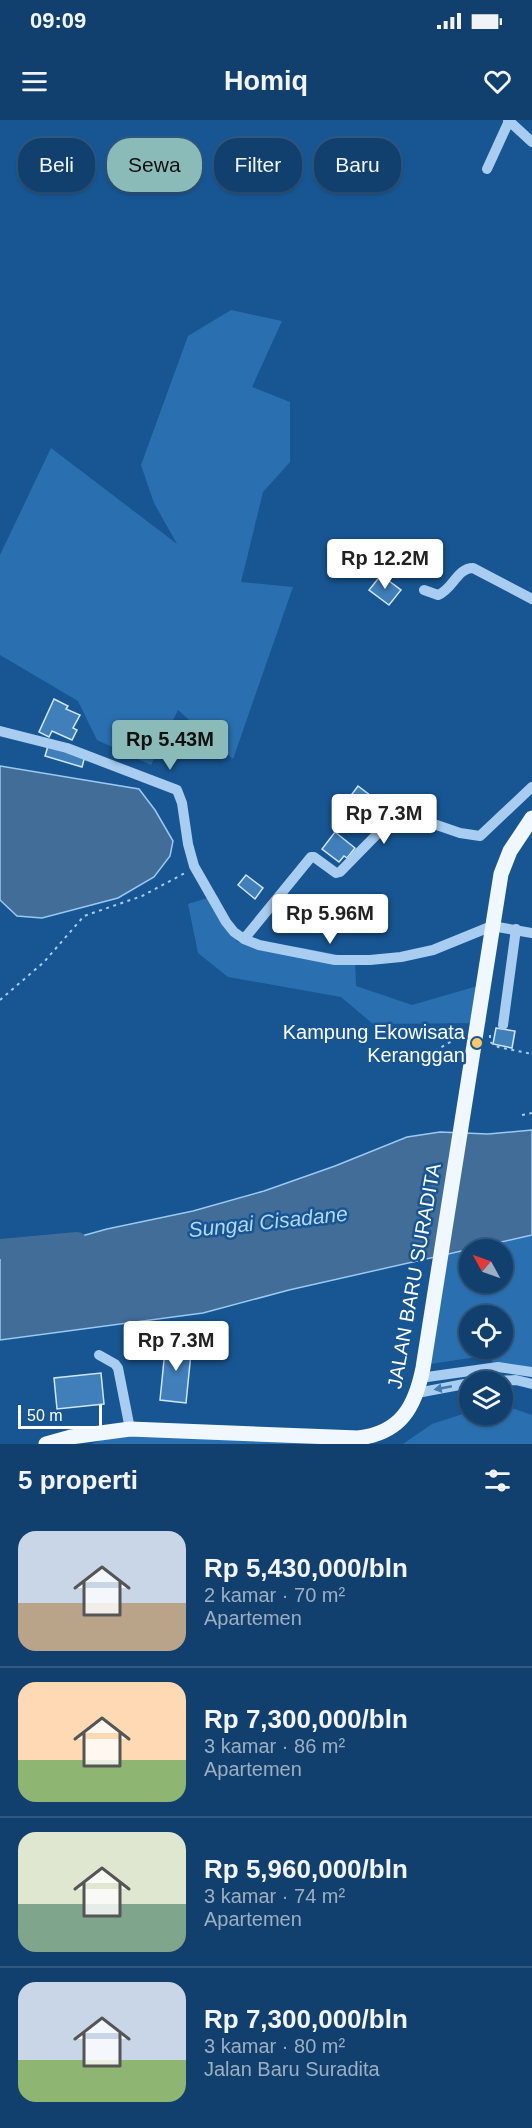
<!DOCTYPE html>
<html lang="id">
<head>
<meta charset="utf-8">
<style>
	:root { --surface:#12406e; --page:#1b4773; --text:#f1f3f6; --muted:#9cafc2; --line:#315981; --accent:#8bbbb9 }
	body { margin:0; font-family:Helvetica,sans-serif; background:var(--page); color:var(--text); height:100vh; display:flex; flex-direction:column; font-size:22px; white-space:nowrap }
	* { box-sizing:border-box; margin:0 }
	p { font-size:20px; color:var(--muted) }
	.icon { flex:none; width:33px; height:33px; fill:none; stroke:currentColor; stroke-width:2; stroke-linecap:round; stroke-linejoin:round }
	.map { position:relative; height:1324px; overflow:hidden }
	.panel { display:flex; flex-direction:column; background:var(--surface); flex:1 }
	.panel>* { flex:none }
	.guide { position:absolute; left:18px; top:18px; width:496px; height:54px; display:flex; gap:12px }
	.needle { width:39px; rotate:310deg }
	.fabs { position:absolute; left:459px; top:1119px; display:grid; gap:12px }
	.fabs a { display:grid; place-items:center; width:54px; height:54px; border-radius:50%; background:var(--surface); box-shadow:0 2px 4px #0004,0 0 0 2px var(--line); font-size:30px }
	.scale { position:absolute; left:18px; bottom:15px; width:84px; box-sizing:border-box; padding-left:6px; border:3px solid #fff; border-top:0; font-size:16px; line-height:21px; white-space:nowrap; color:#fff; -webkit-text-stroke:4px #185693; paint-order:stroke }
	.price { position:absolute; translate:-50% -51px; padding:0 14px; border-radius:6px; background:#fff; color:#222; font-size:20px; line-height:39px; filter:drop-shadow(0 2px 3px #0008) }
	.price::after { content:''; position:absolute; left:50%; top:36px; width:18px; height:14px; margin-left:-9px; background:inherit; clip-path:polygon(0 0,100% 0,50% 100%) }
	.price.active { background:var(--accent); color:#111 }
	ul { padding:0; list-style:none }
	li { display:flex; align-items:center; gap:18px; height:150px; padding:0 18px }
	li+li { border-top:2px solid var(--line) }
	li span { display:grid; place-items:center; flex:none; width:168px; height:120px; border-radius:18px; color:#555 }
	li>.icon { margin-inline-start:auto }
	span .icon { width:72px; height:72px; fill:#fffc; stroke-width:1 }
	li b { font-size:26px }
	h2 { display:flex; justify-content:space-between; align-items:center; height:72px; padding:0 18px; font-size:26px }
	.tag { padding:0 21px; border-radius:24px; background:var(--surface); box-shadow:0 2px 4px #0004,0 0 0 2px var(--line); font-size:21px; line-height:54px }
	.tag.active { background:var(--accent); color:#111 }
	.status { display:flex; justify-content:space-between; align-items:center; height:42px; padding:0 30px; background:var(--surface); direction:ltr }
	.status svg { height:16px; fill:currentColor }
	header { display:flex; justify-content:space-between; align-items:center; height:78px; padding:0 18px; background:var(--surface); font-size:27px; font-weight:700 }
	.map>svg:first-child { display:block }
	.green { fill:#2a70b1; fill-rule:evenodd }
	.water { fill:#416d98; stroke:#9ac9f2; stroke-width:1.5 }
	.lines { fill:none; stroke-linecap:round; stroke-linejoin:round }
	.river { stroke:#416d98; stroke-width:20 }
	.building { fill:#407fba; stroke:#cee6fb; stroke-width:1.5 }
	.path { stroke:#a8cdf0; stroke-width:2; stroke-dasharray:3 4.5; stroke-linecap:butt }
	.minor { stroke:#a8cdf0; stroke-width:10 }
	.major { stroke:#f0f7ff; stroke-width:15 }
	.oneway { fill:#437aaf }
	.poi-dot { fill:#ffc866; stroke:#185693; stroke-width:2 }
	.labels { text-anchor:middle; stroke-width:5; stroke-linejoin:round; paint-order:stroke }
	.poi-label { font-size:20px; fill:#fff; stroke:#185693; text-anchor:end }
	.street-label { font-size:20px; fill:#fff; stroke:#185693 }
	.water-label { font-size:21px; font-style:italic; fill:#b4d7f7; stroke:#185693 }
</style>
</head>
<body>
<div class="status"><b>09:09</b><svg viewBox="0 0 49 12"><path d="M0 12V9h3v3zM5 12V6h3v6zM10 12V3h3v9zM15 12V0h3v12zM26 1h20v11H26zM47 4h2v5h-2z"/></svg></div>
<header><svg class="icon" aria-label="menu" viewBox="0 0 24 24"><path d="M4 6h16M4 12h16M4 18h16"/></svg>Homiq<svg class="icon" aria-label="heart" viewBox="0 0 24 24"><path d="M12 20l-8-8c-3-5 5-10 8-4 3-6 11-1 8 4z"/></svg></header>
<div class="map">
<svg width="532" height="1324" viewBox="0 0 532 1324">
	<rect width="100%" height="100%" fill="#185693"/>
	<g class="green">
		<path d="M231,190L282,201L252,267L290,282V342L263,372L241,462L293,467L233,639L178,590L151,645L97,620L78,581L0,535V435L51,328L177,424L154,383L141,345L188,216Z"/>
		<path d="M217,775L237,822L298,827L355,838L356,866L412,885L481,865L486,903L373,904L341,877L228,857L198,833L188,784Z"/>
		<path d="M532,1115V1249L493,1244L490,1235L430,1244L440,1136ZM470,1130H502V1162H470ZM470,1196H502V1228H470Z"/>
		<path d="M503,1285L532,1295V1324H403L432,1304L469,1292L470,1294H502Z"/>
		<path d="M149,1304L356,1324H91Z"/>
	</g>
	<g class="water">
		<path d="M0,646L139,669L155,690L173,721L170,736L154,757L118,778L42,798L17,796L0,780Z"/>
		<path d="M532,1010V1115L289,1170L203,1193L0,1220V1129L42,1127L107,1109L193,1091L264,1071L335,1046L407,1017L440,1012L488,1014Z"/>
	</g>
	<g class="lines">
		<path class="river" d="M0,1129L77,1122"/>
	</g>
	<g class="building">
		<path d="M381,455L401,470L389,485L369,470Z"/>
		<path d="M54,579L68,586L66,589L80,595L73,608L77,610L72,620L52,611L49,617L39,612Z"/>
		<path d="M48,626L85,636L82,647L45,636Z"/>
		<path d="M358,666L375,679L363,694L346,682Z"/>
		<path d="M352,688L368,699L360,710L344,699Z"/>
		<path d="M335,712L355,728L347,738L344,736L339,742L322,729Z"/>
		<path d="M246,755L263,768L255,779L238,765Z"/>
		<path d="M310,781L326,792L319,802L303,791Z"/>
		<path d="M496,908L515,911L512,928L493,924Z"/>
		<path d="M166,1220L192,1223L186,1283L160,1280Z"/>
		<path d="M101,1253L104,1284L57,1289L54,1258Z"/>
	</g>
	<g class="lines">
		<g class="path">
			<path d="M0,880L44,842L84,796L142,776L185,753"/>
			<path d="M490,915V922L498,927L532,934"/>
			<path d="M435,931L462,915"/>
			<path d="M522,995L532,993"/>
		</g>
		<g class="minor">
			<path d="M508,0L532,22"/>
			<path d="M487,49L509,1"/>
			<path d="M424,470L438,475C453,469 457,448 473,448L532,479"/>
			<path d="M0,611L67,628L177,670L182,683L188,724L194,746L226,802L234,812L244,819L259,825L335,840H370L401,837L433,830L492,806L532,813"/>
			<path d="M244,819L311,737H314L336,753L340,752L384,707C395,702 412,700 425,701L460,713L480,716L532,667"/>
			<path d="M503,905L516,809"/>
			<path d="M99,1235L115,1244L118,1248L130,1309"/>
			<path d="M420,1258L498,1247L532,1252"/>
			<path d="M479,1262L516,1260L532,1264"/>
			<path d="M417,1273L470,1263"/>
		</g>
		<path class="major" d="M46,1324L71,1317L130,1309L358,1318C401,1313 415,1287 423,1248L501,754L510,731L532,698"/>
	</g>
	<defs><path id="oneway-solid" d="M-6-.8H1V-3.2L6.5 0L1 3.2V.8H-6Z" transform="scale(1.5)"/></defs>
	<use class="oneway" href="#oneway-solid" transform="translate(443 1268) rotate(169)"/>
	<circle class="poi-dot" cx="477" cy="923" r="6"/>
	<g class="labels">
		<g class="poi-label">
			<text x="465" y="919">Kampung Ekowisata<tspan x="465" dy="23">Keranggan</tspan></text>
		</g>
		<g class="street-label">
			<text transform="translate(414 1156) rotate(-80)" y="7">JALAN BARU SURADITA</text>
		</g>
		<g class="water-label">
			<text transform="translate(268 1102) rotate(-6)" y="7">Sungai Cisadane</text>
		</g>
	</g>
</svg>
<div class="fabs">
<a><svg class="needle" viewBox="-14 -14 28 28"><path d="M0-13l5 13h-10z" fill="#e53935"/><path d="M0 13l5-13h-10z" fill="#9cafc2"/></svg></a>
<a><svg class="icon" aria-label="locate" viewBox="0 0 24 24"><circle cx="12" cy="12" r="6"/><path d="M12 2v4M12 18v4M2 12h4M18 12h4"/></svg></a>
<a><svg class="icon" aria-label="layers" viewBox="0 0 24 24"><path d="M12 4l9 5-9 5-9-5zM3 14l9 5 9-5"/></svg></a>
</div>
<div class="scale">50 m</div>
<b class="price" style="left:385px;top:470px">Rp 12.2M</b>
<b class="price active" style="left:170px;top:651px">Rp 5.43M</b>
<b class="price" style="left:384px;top:725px">Rp 7.3M</b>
<b class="price" style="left:330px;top:825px">Rp 5.96M</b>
<b class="price" style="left:176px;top:1252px">Rp 7.3M</b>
<div class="guide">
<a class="tag">Beli</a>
<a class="tag active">Sewa</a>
<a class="tag">Filter</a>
<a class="tag">Baru</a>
</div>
</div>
<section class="panel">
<h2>5 properti<svg class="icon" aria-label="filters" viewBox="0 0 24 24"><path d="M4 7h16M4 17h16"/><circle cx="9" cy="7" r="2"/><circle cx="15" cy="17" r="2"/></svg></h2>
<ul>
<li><span style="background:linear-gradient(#c9d6e8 60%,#b9a48a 0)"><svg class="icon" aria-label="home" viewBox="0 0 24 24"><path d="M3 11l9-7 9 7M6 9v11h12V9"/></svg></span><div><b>Rp 5,430,000/bln</b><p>2 kamar · 70 m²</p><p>Apartemen</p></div></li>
<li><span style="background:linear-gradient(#ffd9b3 65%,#8fb573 0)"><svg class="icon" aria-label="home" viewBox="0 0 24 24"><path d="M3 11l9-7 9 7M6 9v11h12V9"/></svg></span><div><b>Rp 7,300,000/bln</b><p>3 kamar · 86 m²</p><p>Apartemen</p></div></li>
<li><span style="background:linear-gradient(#dfe7d0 60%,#7fa58c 0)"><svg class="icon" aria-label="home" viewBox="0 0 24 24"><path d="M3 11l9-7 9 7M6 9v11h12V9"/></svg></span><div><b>Rp 5,960,000/bln</b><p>3 kamar · 74 m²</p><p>Apartemen</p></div></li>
<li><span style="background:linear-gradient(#c9d6e8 65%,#8fb573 0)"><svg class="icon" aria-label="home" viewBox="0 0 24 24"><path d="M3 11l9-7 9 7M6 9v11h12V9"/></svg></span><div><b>Rp 7,300,000/bln</b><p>3 kamar · 80 m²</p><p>Jalan Baru Suradita</p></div></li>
</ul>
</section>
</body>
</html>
